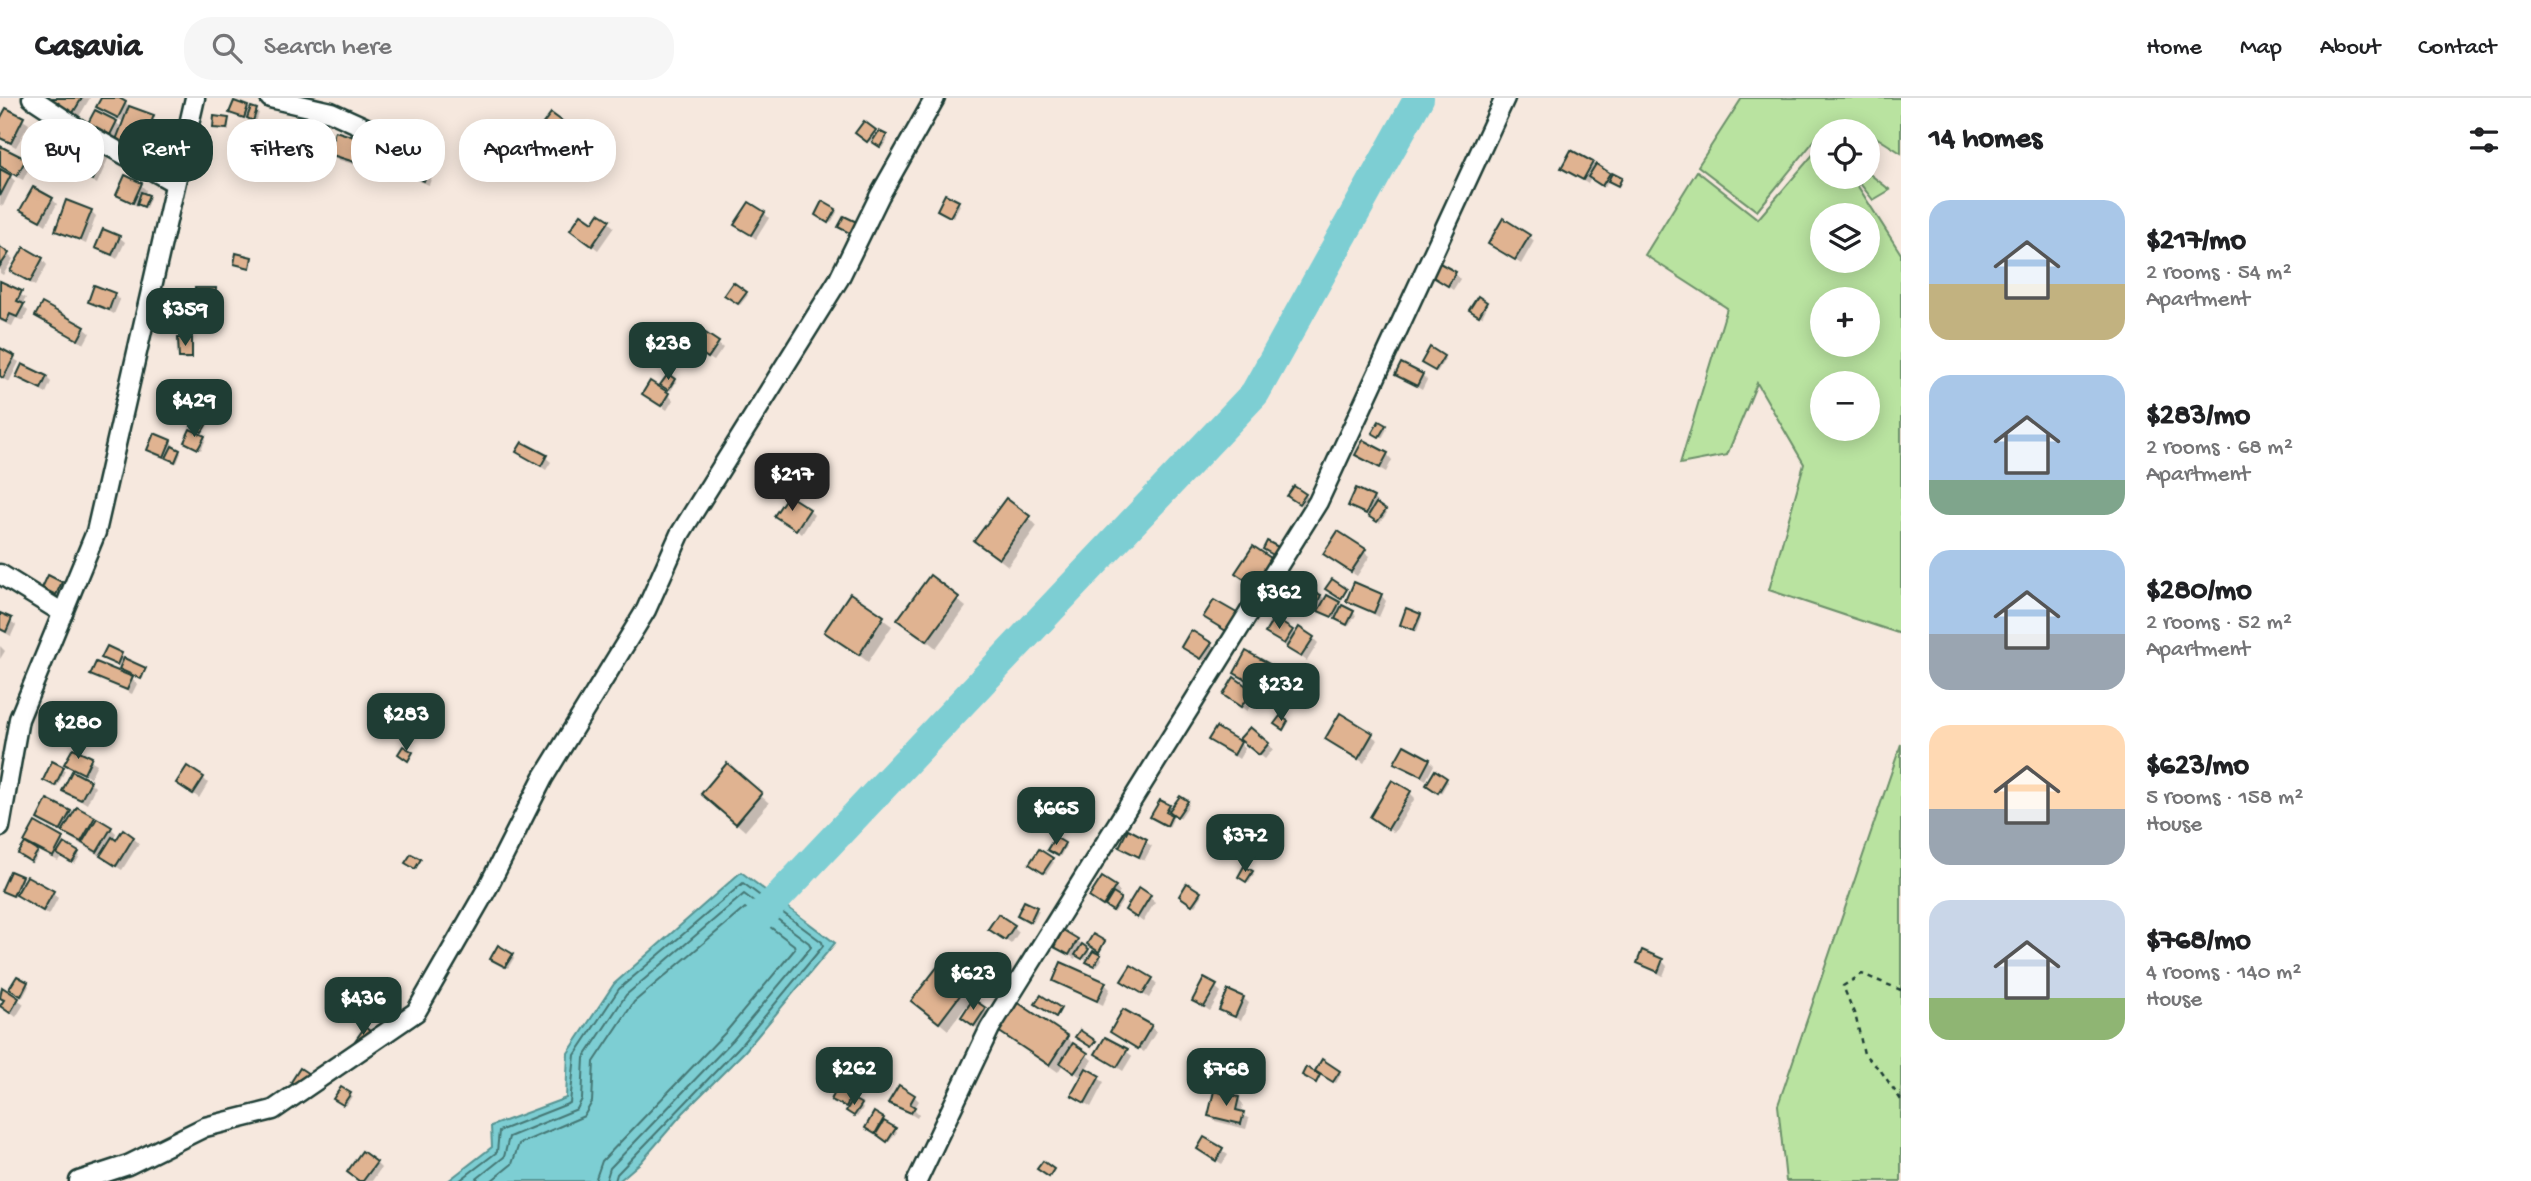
<!DOCTYPE html>
<html lang="en">
<head>
<meta charset="utf-8">
<style>
	:root { --surface:#fff; --page:#f6f6f6; --text:#202124; --muted:#757577; --line:#e0e0e0; --accent:#1f3d34 }
	body { margin:0; font-family:"Gochi Hand",sans-serif; background:var(--page); color:var(--text); height:100vh; display:flex; flex-direction:column; font-size:26px; white-space:nowrap }
	* { box-sizing:border-box; margin:0 }
	p { font-size:23px; color:var(--muted) }
	.icon { flex:none; width:38px; height:38px; fill:none; stroke:currentColor; stroke-width:2; stroke-linecap:round; stroke-linejoin:round }
	.map { position:relative; flex:1; overflow:hidden }
	.side { display:flex; flex-direction:column; background:var(--surface); width:630px }
	.side>* { flex:none }
	.guide { position:absolute; left:21px; top:21px; width:665px; height:63px; display:flex; gap:14px }
	.fabs { position:absolute; left:1810px; top:21px; display:grid; gap:14px }
	.fabs a { display:grid; place-items:center; width:70px; height:70px; border-radius:50%; background:var(--surface); box-shadow:0 4px 18px #0003; font-size:35px }
	.price { position:absolute; translate:-50% -60px; padding:0 16px; border-radius:14px; background:var(--accent); color:#fff; font-size:23px; line-height:46px; filter:drop-shadow(0 2px 4px #0008) }
	.price::after { content:''; position:absolute; left:50%; top:42px; width:21px; height:16px; margin-left:-10px; background:inherit; clip-path:polygon(0 0,100% 0,50% 100%) }
	.price.selected { background:#222; color:#fff }
	ul { padding:0; list-style:none }
	li { display:flex; align-items:center; gap:21px; height:175px; padding:0 28px }
	li span { display:grid; place-items:center; flex:none; width:196px; height:140px; border-radius:21px; color:#555 }
	li>.icon { margin-inline-start:auto }
	span .icon { width:84px; height:84px; fill:#fffc; stroke-width:1 }
	li b { font-size:30px }
	h2 { display:flex; justify-content:space-between; align-items:center; height:84px; padding:0 28px; font-size:30px }
	.pill { padding:0 24px; border-radius:28px; background:var(--surface); box-shadow:0 4px 18px #0003; font-size:24px; line-height:63px }
	.pill.selected { background:var(--accent); color:#fff }
	header { display:flex; align-items:center; gap:42px; box-sizing:border-box; height:98px; padding:0 35px; background:var(--surface); border-bottom:2px solid var(--line) }
	header strong { font-size:33px }
	nav { display:flex; gap:38px; margin-inline-start:auto; font-size:24px }
	.search { width:490px; height:63px; background:var(--page); display:flex; align-items:center; gap:18px; box-sizing:border-box; padding:0 24px; border-radius:28px; color:var(--muted); font-size:26px }
	main { display:flex; flex:1; min-height:0 }
	.map>svg:first-child { display:block }
	.green { fill:#b9e3a0; stroke:#6c906a; stroke-width:2; fill-rule:evenodd }
	.water { fill:#7dced3; stroke:#579493; stroke-width:2 }
	.shadow { fill:#0003 }
	.lines { fill:none; stroke-linecap:round; stroke-linejoin:round }
	.shore { stroke:#457774; stroke-width:2 }
	.river { stroke:#7dced3; stroke-width:30 }
	.building { fill:#e0b391; stroke:#1f3d34; stroke-width:2 }
	.street-casing { stroke:#1f3d34; stroke-width:23 }
	.path { stroke:#1f3d34; stroke-width:2.5; stroke-dasharray:5 5; stroke-linecap:butt }
	.street { stroke:#fff; stroke-width:18 }
</style>
</head>
<body>
<header>
<strong>Casavia</strong>
<div class="search"><svg class="icon" aria-label="search" viewBox="0 0 24 24"><circle cx="10" cy="10" r="6"/><path d="M15 15l6 6"/></svg>Search here</div>
<nav><a>Home</a><a>Map</a><a>About</a><a>Contact</a></nav>
</header>
<main>
<div class="map">
<svg width="1901" height="1083" viewBox="0 0 1901 1083">
	<rect width="100%" height="100%" fill="#f6e8de"/>
	<filter id="ink" filterUnits="userSpaceOnUse"><feTurbulence type="fractalNoise" baseFrequency=".0143" numOctaves="2"/><feDisplacementMap in="SourceGraphic" scale="14" xChannelSelector="R" yChannelSelector="G"/><feConvolveMatrix kernelMatrix="1 2 1 2 8 2 1 2 1" color-interpolation-filters="sRGB"/></filter>
	<g filter="url(#ink)">
		<g class="green">
			<path d="M1742,0H1901V55L1860,29L1857,33H1822L1757,113L1698,68Z"/>
			<path d="M1822,46V79H1852L1901,156V536L1769,492L1804,366L1757,285L1727,357L1680,366L1727,210L1645,157L1697,73L1758,121ZM1867,117V163H1822V117ZM1822,201H1867V247H1822ZM1822,285H1867V331H1822Z"/>
			<path d="M1867,74L1890,92L1873,102L1855,79H1867Z"/>
			<path d="M1901,646V1083H1786L1778,1007Z"/>
		</g>
		<path class="water" d="M741,774L835,845L745,953L683,1015L641,1064L619,1083H448L492,1049L491,1028L566,1000L568,955L614,886Z"/>
		<g class="shadow">
			<path d="M51,0H90L77,22Z"/>
			<path d="M103,0H115L158,24L143,64L130,49L90,25L116,24L122,30L125,25L99,9Z"/>
			<path d="M247,10L259,15L256,24L231,15Z"/>
			<path d="M7,12L29,26L16,49L0,41V25Z"/>
			<path d="M228,21L229,33L215,29Z"/>
			<path d="M564,27L570,32L557,50L544,40Z"/>
			<path d="M874,33L877,35L870,44L859,37Z"/>
			<path d="M886,39L888,41L882,50L876,46Z"/>
			<path d="M64,45L70,50L60,68L29,50Z"/>
			<path d="M373,46L381,53L430,65L435,70L429,87L382,68L376,62L373,72L336,61L331,56Z"/>
			<path d="M0,52L30,68L23,82L5,73L15,83L3,108L0,107V73L5,75L0,70Z"/>
			<path d="M103,55L108,61L97,86L75,73Z"/>
			<path d="M1592,65L1621,82L1620,88L1609,82L1605,89L1591,80L1588,86L1563,70Z"/>
			<path d="M141,87L146,92L144,97L150,100L146,110L139,106L138,109L118,96Z"/>
			<path d="M52,101L57,106L46,127L22,112Z"/>
			<path d="M958,105L960,107L953,120L941,114Z"/>
			<path d="M835,112L837,114L831,125L819,119Z"/>
			<path d="M91,113L96,118L86,146L57,132Z"/>
			<path d="M764,115L769,120L756,141L737,127Z"/>
			<path d="M600,117L614,129L598,152L572,132L593,127Z"/>
			<path d="M1529,138L1534,143L1521,166L1490,145Z"/>
			<path d="M119,139L125,144L117,161L97,149Z"/>
			<path d="M0,151L13,161L3,177L0,175Z"/>
			<path d="M42,161L47,167L35,188L12,173Z"/>
			<path d="M251,161V171L236,165Z"/>
			<path d="M1455,175L1460,181L1453,192L1430,176Z"/>
			<path d="M0,185L26,200L22,207L28,213L23,223L16,220L12,228L0,223Z"/>
			<path d="M215,192L220,197V210H202L197,205Z"/>
			<path d="M746,195L748,197L740,207L728,199Z"/>
			<path d="M114,197L120,202L114,216L90,203Z"/>
			<path d="M1478,201L1488,207L1482,219L1474,214Z"/>
			<path d="M37,218L84,230L90,235L84,246Z"/>
			<path d="M191,242L193,261L183,262L180,259Z"/>
			<path d="M717,245L723,250L714,263L695,251Z"/>
			<path d="M0,252L19,264L9,284L0,279Z"/>
			<path d="M1443,259L1445,261L1437,274L1425,267Z"/>
			<path d="M1397,277H1422L1427,282L1422,292Z"/>
			<path d="M18,279H46L51,284L46,295Z"/>
			<path d="M674,282L676,284L671,293L664,289Z"/>
			<path d="M645,296H668L673,302L667,312Z"/>
			<path d="M1385,329L1387,331L1382,340L1376,337Z"/>
			<path d="M204,339L206,341L201,352L188,346Z"/>
			<path d="M170,343L181,355L177,365L155,357L149,352Z"/>
			<path d="M519,354L545,359L551,364L546,372Z"/>
			<path d="M1387,356L1392,362L1386,374L1357,357Z"/>
			<path d="M1311,395L1317,398L1306,409L1291,400L1305,397L1308,400Z"/>
			<path d="M1373,400L1387,415L1380,425L1350,407Z"/>
			<path d="M809,412L814,417L802,436L777,418Z"/>
			<path d="M1029,419L1037,428L1008,468L976,443Z"/>
			<path d="M1339,435L1370,458L1357,478L1325,456Z"/>
			<path d="M930,480L966,509L936,550L900,521Z"/>
			<path d="M61,485L63,487L59,497L46,492Z"/>
			<path d="M1381,497L1386,503L1379,519L1348,502Z"/>
			<path d="M851,498L892,528L868,564L827,533Z"/>
			<path d="M1320,498L1356,517L1349,528L1298,501Z"/>
			<path d="M0,516L16,527L11,538L0,532Z"/>
			<path d="M1420,517L1422,519L1417,533L1402,526Z"/>
			<path d="M1292,533L1296,537L1313,540L1318,545L1307,563L1267,535Z"/>
			<path d="M1211,546L1216,552L1207,565L1183,548Z"/>
			<path d="M0,548L5,553L0,561Z"/>
			<path d="M108,551L145,571L143,581L106,562Z"/>
			<path d="M1270,568L1275,573L1264,593L1236,575Z"/>
			<path d="M93,576L132,581L137,586L132,596Z"/>
			<path d="M1235,582L1257,598L1247,613L1230,602Z"/>
			<path d="M1341,618L1378,642L1364,665L1327,640Z"/>
			<path d="M1210,642L1240,645L1245,651L1239,661Z"/>
			<path d="M1247,646H1268L1273,651L1265,661Z"/>
			<path d="M73,652L97,666L90,680L66,665Z"/>
			<path d="M1429,662L1434,667L1426,682L1397,664Z"/>
			<path d="M727,668L769,705L745,733L712,704Z"/>
			<path d="M63,671L65,673L57,689L47,684Z"/>
			<path d="M203,680L208,685L199,700L178,685Z"/>
			<path d="M1446,681L1448,683L1441,695L1430,689Z"/>
			<path d="M90,684L95,689L87,706L64,692Z"/>
			<path d="M1410,695L1415,700L1394,735L1372,719Z"/>
			<path d="M1187,705L1189,707L1180,720L1170,712L1168,717L1173,721L1169,729L1155,721L1169,708L1172,712Z"/>
			<path d="M1066,706L1086,722L1080,732L1071,726L1072,720L1064,715Z"/>
			<path d="M70,715L73,718L94,720L111,730L116,735L113,742L117,744L133,740L139,745L122,772L39,720Z"/>
			<path d="M1129,734L1152,748L1144,763L1121,749Z"/>
			<path d="M62,741L66,749L80,758L75,766L62,757L58,763L34,750L39,756L33,765L22,758L33,750L26,743Z"/>
			<path d="M1055,741L1066,748L1060,759L1051,754Z"/>
			<path d="M1052,762L1054,764L1046,776L1033,768Z"/>
			<path d="M1252,774L1254,776L1249,785L1242,781Z"/>
			<path d="M21,780L23,782L18,792L53,795L58,800L49,817L17,795L15,799L6,794Z"/>
			<path d="M1115,789L1120,794L1117,799L1122,804L1115,814L1097,804Z"/>
			<path d="M1140,792L1155,804L1143,824L1127,812Z"/>
			<path d="M1200,796L1202,798L1195,808L1183,800Z"/>
			<path d="M1025,805L1039,813L1033,825L1019,817Z"/>
			<path d="M1014,829L1019,834L1011,846L990,831Z"/>
			<path d="M1077,842L1090,854L1085,862L1077,856L1075,861L1056,848Z"/>
			<path d="M512,858L514,860L508,870L494,863Z"/>
			<path d="M1100,859L1102,861L1097,869L1091,865Z"/>
			<path d="M1662,863L1667,868L1663,878L1639,865Z"/>
			<path d="M1152,881L1157,886L1149,900L1123,883Z"/>
			<path d="M1055,882L1105,886L1110,891L1103,907Z"/>
			<path d="M27,885L29,888L23,899L13,893Z"/>
			<path d="M969,885L977,894L948,932L913,903Z"/>
			<path d="M1215,889L1221,894L1210,913L1194,902Z"/>
			<path d="M3,891L24,906L16,919L2,908L5,903L0,899Z"/>
			<path d="M1243,900L1249,905L1241,923L1221,912Z"/>
			<path d="M985,911L990,917L980,932L963,919Z"/>
			<path d="M1151,929L1156,934L1144,954L1112,934Z"/>
			<path d="M997,931L1067,940L1092,962L1085,972L1104,984L1091,1009L1073,997L1082,980L1063,966L1058,974Z"/>
			<path d="M1126,953L1132,958L1123,973L1098,956Z"/>
			<path d="M1319,974H1339L1341,976L1336,985Z"/>
			<path d="M853,994L852,1002L863,1010L857,1019L850,1015V1010L835,1003Z"/>
			<path d="M350,996L352,998L346,1008L338,1003Z"/>
			<path d="M914,998L919,1003L914,1011L919,1016L917,1020L891,1004Z"/>
			<path d="M1238,1000L1243,1006L1241,1015L1249,1021L1246,1031L1215,1023L1210,1018Z"/>
			<path d="M883,1021L897,1034L889,1044L869,1031Z"/>
			<path d="M1205,1041L1228,1057L1222,1066L1199,1051Z"/>
			<path d="M376,1065L381,1070L372,1083H360Z"/>
		</g>
		<g class="lines">
			<g class="shore">
				<path d="M459,1083L497,1054L499,1033L570,1005L575,957L619,891L743,785L822,844L823,848L740,948L617,1076L615,1083"/>
				<path d="M474,1083L504,1059L509,1039L577,1011L582,1001L584,960L626,897L744,796L809,845L811,849L733,942L610,1070L606,1083"/>
				<path d="M491,1083L512,1066L519,1046L584,1018L592,1004L594,964L634,904L745,810L794,847L795,851L725,935L602,1063L595,1083"/>
			</g>
			<path class="river" d="M750,829L1255,295L1419,0"/>
		</g>
		<g class="building">
			<path d="M49,0H82L71,18L47,3Z"/>
			<path d="M101,0H119L126,4L118,20L96,9Z"/>
			<path d="M234,3L248,8L244,20L229,15Z"/>
			<path d="M129,8L154,17L138,59L126,55L129,46L116,42Z"/>
			<path d="M251,9L257,11L253,23L247,20Z"/>
			<path d="M6,10L24,19L11,45L0,40V21Z"/>
			<path d="M95,12L117,23L110,37L88,25Z"/>
			<path d="M551,15L566,26L551,46L536,35Z"/>
			<path d="M214,18L229,20L227,31L213,30Z"/>
			<path d="M864,23L876,32L867,44L855,35Z"/>
			<path d="M38,29L66,43L54,64L27,50Z"/>
			<path d="M335,33L374,45L367,68L329,56Z"/>
			<path d="M879,33L887,37L880,49L872,44Z"/>
			<path d="M382,44L431,63L424,83L375,64Z"/>
			<path d="M85,45L104,54L92,82L72,73Z"/>
			<path d="M0,48L26,61L17,78L0,68Z"/>
			<path d="M1571,52L1593,64L1583,82L1561,70Z"/>
			<path d="M1596,66L1610,75L1602,88L1588,79Z"/>
			<path d="M0,71L11,77L0,98Z"/>
			<path d="M1612,75L1622,80L1618,88L1608,83Z"/>
			<path d="M125,77L142,85L133,105L116,97Z"/>
			<path d="M33,89L53,100L40,123L20,112Z"/>
			<path d="M141,94L149,97L144,109L137,106Z"/>
			<path d="M945,96L959,103L950,119L937,112Z"/>
			<path d="M66,102L92,112L80,142L55,133Z"/>
			<path d="M822,103L836,111L828,125L815,117Z"/>
			<path d="M749,104L765,114L751,137L734,127Z"/>
			<path d="M599,115L610,122L592,148L570,132L581,116L593,124Z"/>
			<path d="M844,118L861,126L855,138L838,129Z"/>
			<path d="M1503,120L1530,137L1515,162L1488,146Z"/>
			<path d="M103,131L120,138L112,157L95,150Z"/>
			<path d="M0,149L9,155L0,168Z"/>
			<path d="M24,149L43,160L30,184L10,173Z"/>
			<path d="M236,155L252,159L250,170L234,166Z"/>
			<path d="M1436,163L1456,174L1448,188L1428,176Z"/>
			<path d="M0,183L22,193L17,203L24,206L17,219L10,216L6,224L0,221Z"/>
			<path d="M733,184L747,194L738,206L724,197Z"/>
			<path d="M94,187L115,195L109,212L88,204Z"/>
			<path d="M195,190H216L215,206L195,205Z"/>
			<path d="M1478,198L1487,204L1479,218L1469,212Z"/>
			<path d="M42,205L85,229L78,242L35,218Z"/>
			<path d="M698,230L719,244L708,260L688,246Z"/>
			<path d="M178,240H192V260H179Z"/>
			<path d="M1430,249L1444,258L1435,273L1421,265Z"/>
			<path d="M0,250L15,258L3,280L0,278Z"/>
			<path d="M1401,265L1423,276L1417,288L1395,277Z"/>
			<path d="M22,266L47,278L41,291L16,279Z"/>
			<path d="M668,276L675,281L668,292L660,287Z"/>
			<path d="M650,283L669,295L661,308L642,296Z"/>
			<path d="M197,318L208,324L202,334L191,328Z"/>
			<path d="M1379,323L1386,327L1379,339L1372,335Z"/>
			<path d="M190,331L205,338L198,351L184,344Z"/>
			<path d="M154,335L171,342L164,359L147,352Z"/>
			<path d="M1363,342L1388,355L1380,370L1355,357Z"/>
			<path d="M522,344L547,357L541,368L516,354Z"/>
			<path d="M172,348L180,352L175,364L166,360Z"/>
			<path d="M1294,388L1306,396L1299,406L1287,398Z"/>
			<path d="M1356,390L1374,399L1366,416L1348,408Z"/>
			<path d="M788,397L810,411L796,432L774,418Z"/>
			<path d="M1006,400L1030,418L999,461L974,443Z"/>
			<path d="M1376,405L1386,412L1377,424L1368,418Z"/>
			<path d="M1338,433L1366,451L1351,474L1323,456Z"/>
			<path d="M1267,443L1282,451L1277,459L1263,451Z"/>
			<path d="M1253,448L1274,462L1256,489L1235,475Z"/>
			<path d="M48,477L62,484L56,497L42,490Z"/>
			<path d="M930,477L959,499L927,543L897,522Z"/>
			<path d="M1332,481L1347,491L1341,501L1325,491Z"/>
			<path d="M1354,484L1382,496L1374,515L1346,503Z"/>
			<path d="M1302,488L1321,497L1315,510L1296,501Z"/>
			<path d="M850,495L884,518L859,557L824,534Z"/>
			<path d="M1327,497L1340,504L1332,519L1318,513Z"/>
			<path d="M1214,502L1242,518L1231,536L1203,519Z"/>
			<path d="M1342,507L1354,513L1347,527L1335,521Z"/>
			<path d="M1406,510L1421,516L1414,532L1400,527Z"/>
			<path d="M0,515L12,520L6,534L0,531Z"/>
			<path d="M1274,520L1293,532L1284,546L1265,535Z"/>
			<path d="M1299,529L1314,539L1301,559L1286,550Z"/>
			<path d="M1191,532L1212,545L1201,561L1181,549Z"/>
			<path d="M107,548L122,555L117,567L101,560Z"/>
			<path d="M1246,553L1271,567L1259,589L1234,575Z"/>
			<path d="M124,560L146,570L141,581L119,571Z"/>
			<path d="M96,564L133,579L127,592L90,577Z"/>
			<path d="M1234,579L1252,592L1241,609L1223,597Z"/>
			<path d="M1340,615L1373,635L1358,661L1325,641Z"/>
			<path d="M1280,618L1288,623L1283,632L1274,626Z"/>
			<path d="M1216,629L1241,644L1234,657L1208,642Z"/>
			<path d="M1250,629L1269,645L1259,657L1239,641Z"/>
			<path d="M1404,647L1430,661L1421,678L1394,665Z"/>
			<path d="M403,648L413,654L408,663L398,656Z"/>
			<path d="M73,650L92,659L84,676L64,666Z"/>
			<path d="M52,663L64,669L55,688L43,682Z"/>
			<path d="M727,665L762,695L736,726L701,696Z"/>
			<path d="M187,668L204,679L193,696L176,685Z"/>
			<path d="M1435,672L1447,680L1438,695L1426,687Z"/>
			<path d="M72,673L91,683L81,702L62,693Z"/>
			<path d="M1392,682L1411,693L1388,731L1370,719Z"/>
			<path d="M1180,698L1188,703L1177,719L1169,713Z"/>
			<path d="M1082,699L1093,707L1087,717L1075,710Z"/>
			<path d="M47,701L71,713L60,733L37,721Z"/>
			<path d="M1160,702L1170,707L1166,714L1172,717L1167,728L1150,719Z"/>
			<path d="M1066,704L1073,709L1067,718L1060,713Z"/>
			<path d="M77,709L95,719L81,744L62,734Z"/>
			<path d="M1074,712L1085,719L1078,731L1067,724Z"/>
			<path d="M97,720L112,729L97,754L82,745Z"/>
			<path d="M35,724L63,740L53,759L24,744Z"/>
			<path d="M123,731L134,739L116,768L100,758L112,739L116,742Z"/>
			<path d="M1128,731L1147,741L1139,759L1119,749Z"/>
			<path d="M1055,739L1065,745L1058,758L1047,752Z"/>
			<path d="M25,745L38,753L31,764L18,756Z"/>
			<path d="M64,745L79,754L72,765L57,756Z"/>
			<path d="M1039,751L1053,760L1043,775L1029,766Z"/>
			<path d="M411,756L421,761L415,771L405,765Z"/>
			<path d="M1244,768L1253,773L1246,784L1238,779Z"/>
			<path d="M10,773L22,778L13,798L1,793Z"/>
			<path d="M27,778L54,793L43,813L16,797Z"/>
			<path d="M1102,779L1116,788L1103,808L1089,799Z"/>
			<path d="M1187,785L1201,794L1192,807L1179,798Z"/>
			<path d="M1139,789L1151,797L1137,820L1125,812Z"/>
			<path d="M1113,795L1121,800L1113,813L1105,808Z"/>
			<path d="M1024,803L1037,809L1030,824L1017,817Z"/>
			<path d="M998,816L1015,827L1005,842L988,831Z"/>
			<path d="M1063,832L1078,841L1069,857L1054,849Z"/>
			<path d="M1093,836L1105,843L1099,854L1087,846Z"/>
			<path d="M1082,846L1089,851L1082,861L1075,857Z"/>
			<path d="M498,847L513,856L505,869L490,861Z"/>
			<path d="M1642,852L1663,861L1658,874L1637,865Z"/>
			<path d="M1093,853L1101,857L1094,868L1086,864Z"/>
			<path d="M942,863L970,884L939,925L911,903Z"/>
			<path d="M1061,864L1106,884L1097,903L1053,883Z"/>
			<path d="M1131,867L1153,880L1143,896L1121,883Z"/>
			<path d="M17,878L28,884L21,898L9,891Z"/>
			<path d="M1204,880L1217,887L1204,909L1192,903Z"/>
			<path d="M2,889L19,900L10,915L0,908L4,902L0,900Z"/>
			<path d="M1228,892L1244,899L1235,919L1219,912Z"/>
			<path d="M1041,897L1061,910L1056,919L1035,906Z"/>
			<path d="M973,901L986,910L974,928L961,919Z"/>
			<path d="M1014,902L1068,938L1049,967L995,931Z"/>
			<path d="M1123,911L1152,927L1138,951L1110,934Z"/>
			<path d="M365,929L372,935L361,949L354,944Z"/>
			<path d="M1080,932L1096,943L1091,949L1075,939Z"/>
			<path d="M1105,939L1128,951L1117,969L1095,956Z"/>
			<path d="M1073,945L1088,955L1074,975L1060,965Z"/>
			<path d="M1322,961L1340,973L1333,984L1315,973Z"/>
			<path d="M1306,969L1320,977L1316,985L1302,977Z"/>
			<path d="M300,970L312,978L303,992L291,984Z"/>
			<path d="M1086,970L1100,978L1085,1005L1071,997Z"/>
			<path d="M839,986L854,993L846,1009L831,1002Z"/>
			<path d="M899,987L915,997L910,1006L915,1009L911,1015L888,1005Z"/>
			<path d="M341,989L351,995L343,1007L333,1001Z"/>
			<path d="M1214,993L1239,999L1236,1012L1244,1014L1241,1026L1208,1018Z"/>
			<path d="M853,1001L862,1006L854,1018L846,1013Z"/>
			<path d="M874,1014L884,1020L875,1036L865,1030Z"/>
			<path d="M884,1023L896,1030L887,1044L876,1036Z"/>
			<path d="M1204,1039L1223,1050L1216,1063L1197,1051Z"/>
			<path d="M362,1053L377,1064L363,1083H359L347,1074Z"/>
			<path d="M1043,1063L1054,1071L1049,1079L1037,1071Z"/>
		</g>
		<g class="lines">
			<g class="street-casing">
				<g id="street">
					<path d="M32,0L82,33L175,85"/>
					<path d="M270,0L331,14L384,38L425,52"/>
					<path d="M0,476L63,515"/>
					<path d="M0,729L19,621L96,434L195,0"/>
					<path d="M79,1083L128,1067L205,1029L273,1012L416,914L488,789L543,680L646,512L680,436L839,181L880,97L935,0"/>
					<path d="M917,1083L990,930L1318,404L1505,0"/>
				</g>
			</g>
			<path class="path" d="M1901,892L1862,876L1843,888L1856,920L1864,956L1881,973L1901,1002"/>
			<use href="#street" class="street"/>
		</g>
	</g>
</svg>
<div class="fabs">
<a><svg class="icon" aria-label="locate" viewBox="0 0 24 24"><circle cx="12" cy="12" r="6"/><path d="M12 2v4M12 18v4M2 12h4M18 12h4"/></svg></a>
<a><svg class="icon" aria-label="layers" viewBox="0 0 24 24"><path d="M12 4l9 5-9 5-9-5zM3 14l9 5 9-5"/></svg></a>
<a>+</a>
<a>−</a>
</div>
<b class="price" style="left:185px;top:250px">$359</b>
<b class="price" style="left:668px;top:284px">$238</b>
<b class="price" style="left:194px;top:341px">$429</b>
<b class="price selected" style="left:792px;top:415px">$217</b>
<b class="price" style="left:1279px;top:533px">$362</b>
<b class="price" style="left:1281px;top:625px">$232</b>
<b class="price" style="left:406px;top:655px">$283</b>
<b class="price" style="left:78px;top:663px">$280</b>
<b class="price" style="left:1056px;top:749px">$665</b>
<b class="price" style="left:1245px;top:776px">$372</b>
<b class="price" style="left:973px;top:914px">$623</b>
<b class="price" style="left:363px;top:939px">$436</b>
<b class="price" style="left:854px;top:1009px">$262</b>
<b class="price" style="left:1226px;top:1010px">$768</b>
<div class="guide">
<a class="pill">Buy</a>
<a class="pill selected">Rent</a>
<a class="pill">Filters</a>
<a class="pill">New</a>
<a class="pill">Apartment</a>
</div>
</div>
<section class="side">
<h2>14 homes<svg class="icon" aria-label="filters" viewBox="0 0 24 24"><path d="M4 7h16M4 17h16"/><circle cx="9" cy="7" r="2"/><circle cx="15" cy="17" r="2"/></svg></h2>
<ul>
<li><span style="background:linear-gradient(#a9c7e8 60%,#c2b280 0)"><svg class="icon" aria-label="home" viewBox="0 0 24 24"><path d="M3 11l9-7 9 7M6 9v11h12V9"/></svg></span><div><b>$217/mo</b><p>2 rooms · 54 m²</p><p>Apartment</p></div></li>
<li><span style="background:linear-gradient(#a9c7e8 75%,#7fa58c 0)"><svg class="icon" aria-label="home" viewBox="0 0 24 24"><path d="M3 11l9-7 9 7M6 9v11h12V9"/></svg></span><div><b>$283/mo</b><p>2 rooms · 68 m²</p><p>Apartment</p></div></li>
<li><span style="background:linear-gradient(#a9c7e8 60%,#9aa5b1 0)"><svg class="icon" aria-label="home" viewBox="0 0 24 24"><path d="M3 11l9-7 9 7M6 9v11h12V9"/></svg></span><div><b>$280/mo</b><p>2 rooms · 52 m²</p><p>Apartment</p></div></li>
<li><span style="background:linear-gradient(#ffd9b3 60%,#9aa5b1 0)"><svg class="icon" aria-label="home" viewBox="0 0 24 24"><path d="M3 11l9-7 9 7M6 9v11h12V9"/></svg></span><div><b>$623/mo</b><p>5 rooms · 158 m²</p><p>House</p></div></li>
<li><span style="background:linear-gradient(#c9d6e8 70%,#8fb573 0)"><svg class="icon" aria-label="home" viewBox="0 0 24 24"><path d="M3 11l9-7 9 7M6 9v11h12V9"/></svg></span><div><b>$768/mo</b><p>4 rooms · 140 m²</p><p>House</p></div></li>
</ul>
</section>
</main>
</body>
</html>
